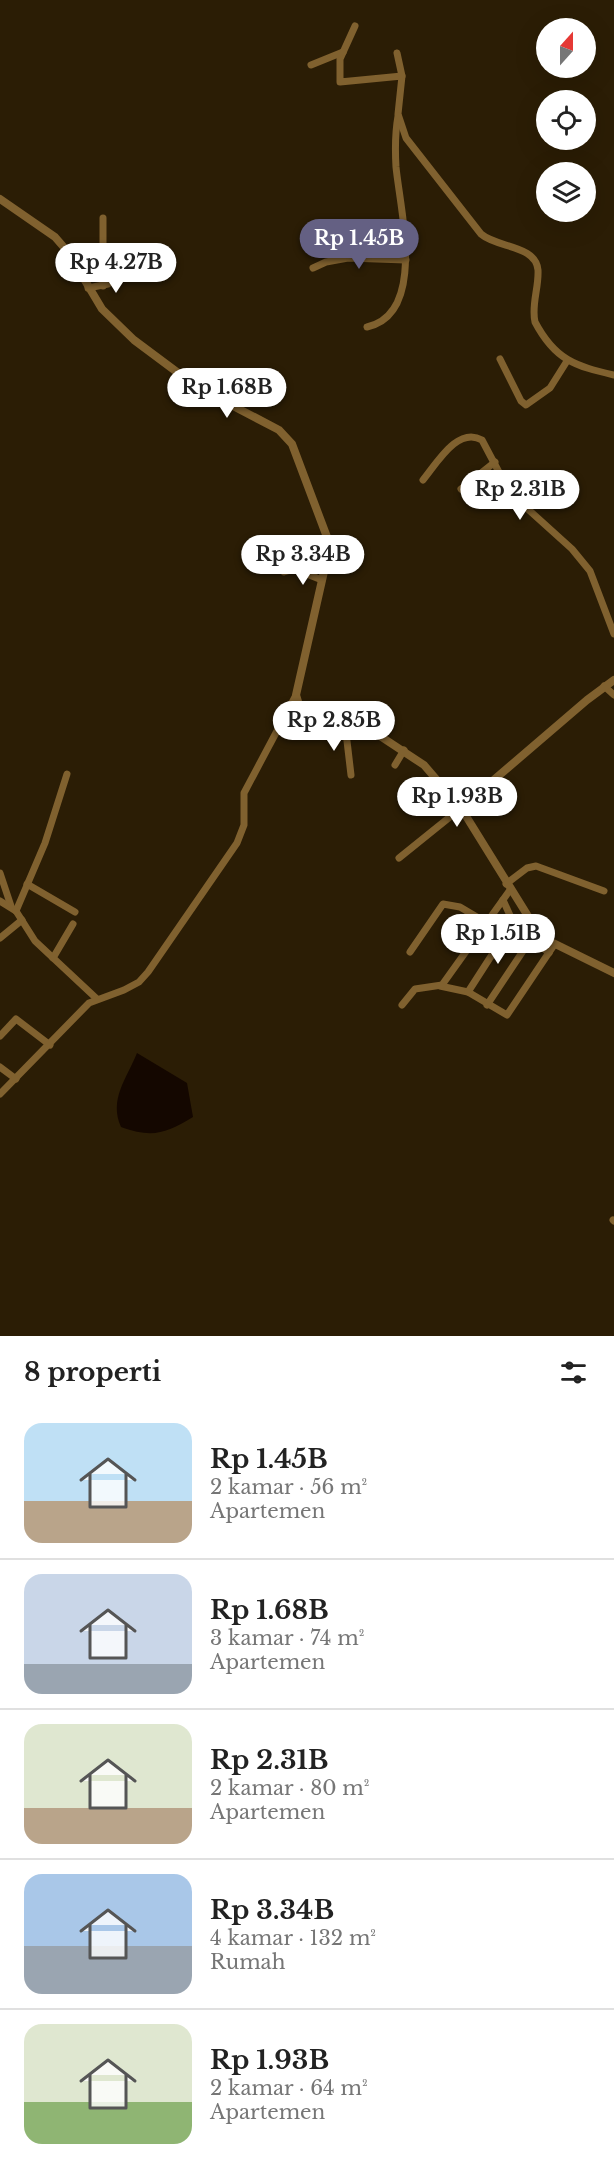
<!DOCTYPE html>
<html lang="id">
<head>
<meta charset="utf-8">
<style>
	:root { --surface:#fff; --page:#f2f2f2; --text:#222; --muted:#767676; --line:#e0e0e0; --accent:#646083 }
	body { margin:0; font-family:"Libre Baskerville",serif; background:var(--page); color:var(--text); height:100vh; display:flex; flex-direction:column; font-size:22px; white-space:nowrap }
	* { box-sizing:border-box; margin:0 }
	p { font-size:20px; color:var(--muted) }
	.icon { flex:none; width:33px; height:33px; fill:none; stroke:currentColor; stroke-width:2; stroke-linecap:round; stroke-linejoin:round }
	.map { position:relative; height:1336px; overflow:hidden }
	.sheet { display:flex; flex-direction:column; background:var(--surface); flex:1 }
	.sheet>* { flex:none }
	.needle { width:39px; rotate:21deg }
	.tools { position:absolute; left:536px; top:18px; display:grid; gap:12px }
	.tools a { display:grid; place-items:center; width:60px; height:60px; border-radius:50%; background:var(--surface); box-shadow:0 6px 24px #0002; font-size:30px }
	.price { position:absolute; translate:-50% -51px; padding:0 14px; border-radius:21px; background:#fff; color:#222; font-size:20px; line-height:39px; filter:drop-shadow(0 2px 3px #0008) }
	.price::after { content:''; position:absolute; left:50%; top:36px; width:18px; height:14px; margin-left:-9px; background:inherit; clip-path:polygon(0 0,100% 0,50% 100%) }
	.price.selected { background:var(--accent); color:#fff }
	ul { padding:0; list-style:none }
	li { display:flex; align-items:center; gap:18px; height:150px; padding:0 24px }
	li+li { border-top:2px solid var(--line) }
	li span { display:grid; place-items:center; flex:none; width:168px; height:120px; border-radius:18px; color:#555 }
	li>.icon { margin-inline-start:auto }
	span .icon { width:72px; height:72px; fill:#fffc; stroke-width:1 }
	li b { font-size:26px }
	h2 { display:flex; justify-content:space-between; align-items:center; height:72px; padding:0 24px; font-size:26px }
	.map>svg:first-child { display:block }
	.water { fill:#140700 }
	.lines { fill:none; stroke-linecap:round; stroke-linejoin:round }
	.minor { stroke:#80612f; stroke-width:7 }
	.tertiary { stroke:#80612f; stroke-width:8 }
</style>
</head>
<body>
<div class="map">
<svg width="614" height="1336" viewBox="0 0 614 1336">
	<rect width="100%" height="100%" fill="#2b1d05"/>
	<path class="water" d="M137,1053L187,1083L193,1117C165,1134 152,1138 121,1127C109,1099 126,1080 137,1053Z"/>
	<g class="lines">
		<g class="minor">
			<path d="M355,26L340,59V82L402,76"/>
			<path d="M397,53L402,76L398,114L406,138L481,234C497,248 536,245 538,270C539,288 531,305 535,322C555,360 575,366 614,375"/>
			<path d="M311,65L343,52"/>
			<path d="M313,268L326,262L348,258L406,260"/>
			<path d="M103,286V218"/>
			<path d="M88,288L108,284L124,267"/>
			<path d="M367,327C427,314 400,209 396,167C395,150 395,133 398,116"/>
			<path d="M500,359L521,401L526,405L550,388L567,361"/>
			<path d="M423,480C437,463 458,426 482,440L510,493L572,549L590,571L614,634"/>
			<path d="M461,489L495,462"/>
			<path d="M284,572L294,569L322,580"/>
			<path d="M604,686L614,695"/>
			<path d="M345,724L351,775"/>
			<path d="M395,765L404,750"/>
			<path d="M399,858L461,808"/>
			<path d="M0,873L11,906"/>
			<path d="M27,884L75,912"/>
			<path d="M506,884L527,868L536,866L604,891"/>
			<path d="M503,900L513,922"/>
			<path d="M0,901L16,911L35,941L97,999"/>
			<path d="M16,911L45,843L67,774"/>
			<path d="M0,938L22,920"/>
			<path d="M410,952L443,904L460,907L487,923"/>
			<path d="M53,958L73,924"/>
			<path d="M440,986L468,992L507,1015L554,945"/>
			<path d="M468,992L513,922L549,953"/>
			<path d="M402,1005L415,989L442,985L510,890"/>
			<path d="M487,1005L531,939"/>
			<path d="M0,1036L16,1019L50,1045"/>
			<path d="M0,1067L16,1079"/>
			<path d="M0,1094L89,1003L124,990L139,982L148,972L237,843L244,825V793L295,697"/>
			<path d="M613,1220L614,1221"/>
		</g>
		<g class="tertiary">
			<path d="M0,199L55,237L68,252L102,309L134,340L197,387L279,430L292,444L330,545L296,695L299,705L316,718L356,727L380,736L424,765L461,808L541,937L614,973"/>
			<path d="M461,808L587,700L614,680"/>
		</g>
	</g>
</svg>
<div class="tools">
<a><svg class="needle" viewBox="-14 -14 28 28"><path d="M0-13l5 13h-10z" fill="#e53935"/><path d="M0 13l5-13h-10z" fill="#767676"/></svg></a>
<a><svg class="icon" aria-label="locate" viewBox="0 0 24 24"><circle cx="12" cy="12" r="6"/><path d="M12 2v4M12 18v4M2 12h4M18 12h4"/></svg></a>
<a><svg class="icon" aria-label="layers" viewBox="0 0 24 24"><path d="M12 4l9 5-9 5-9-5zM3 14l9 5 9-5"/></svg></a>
</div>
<b class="price selected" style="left:359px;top:270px">Rp 1.45B</b>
<b class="price" style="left:116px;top:294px">Rp 4.27B</b>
<b class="price" style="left:227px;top:419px">Rp 1.68B</b>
<b class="price" style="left:520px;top:521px">Rp 2.31B</b>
<b class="price" style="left:303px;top:586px">Rp 3.34B</b>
<b class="price" style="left:334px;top:752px">Rp 2.85B</b>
<b class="price" style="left:457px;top:828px">Rp 1.93B</b>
<b class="price" style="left:498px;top:965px">Rp 1.51B</b>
</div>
<section class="sheet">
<h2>8 properti<svg class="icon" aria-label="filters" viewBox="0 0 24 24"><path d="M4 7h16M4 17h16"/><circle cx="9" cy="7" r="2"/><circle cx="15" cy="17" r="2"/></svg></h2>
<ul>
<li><span style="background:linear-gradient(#bfe0f5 65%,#b9a48a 0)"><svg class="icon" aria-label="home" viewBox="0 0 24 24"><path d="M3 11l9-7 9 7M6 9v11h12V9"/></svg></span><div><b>Rp 1.45B</b><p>2 kamar · 56 m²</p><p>Apartemen</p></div></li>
<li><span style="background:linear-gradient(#c9d6e8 75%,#9aa5b1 0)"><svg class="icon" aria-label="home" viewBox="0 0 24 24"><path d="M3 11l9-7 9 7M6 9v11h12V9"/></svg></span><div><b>Rp 1.68B</b><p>3 kamar · 74 m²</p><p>Apartemen</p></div></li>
<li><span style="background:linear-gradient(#dfe7d0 70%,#b9a48a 0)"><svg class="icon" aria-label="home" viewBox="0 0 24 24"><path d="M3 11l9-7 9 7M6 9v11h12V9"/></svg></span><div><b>Rp 2.31B</b><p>2 kamar · 80 m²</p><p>Apartemen</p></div></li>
<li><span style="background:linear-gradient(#a9c7e8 60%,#9aa5b1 0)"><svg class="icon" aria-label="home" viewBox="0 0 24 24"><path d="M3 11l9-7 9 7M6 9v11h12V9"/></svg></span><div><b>Rp 3.34B</b><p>4 kamar · 132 m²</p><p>Rumah</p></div></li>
<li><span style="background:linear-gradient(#dfe7d0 65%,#8fb573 0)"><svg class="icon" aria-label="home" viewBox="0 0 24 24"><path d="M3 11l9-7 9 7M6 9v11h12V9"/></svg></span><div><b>Rp 1.93B</b><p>2 kamar · 64 m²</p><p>Apartemen</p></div></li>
</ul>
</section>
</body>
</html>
